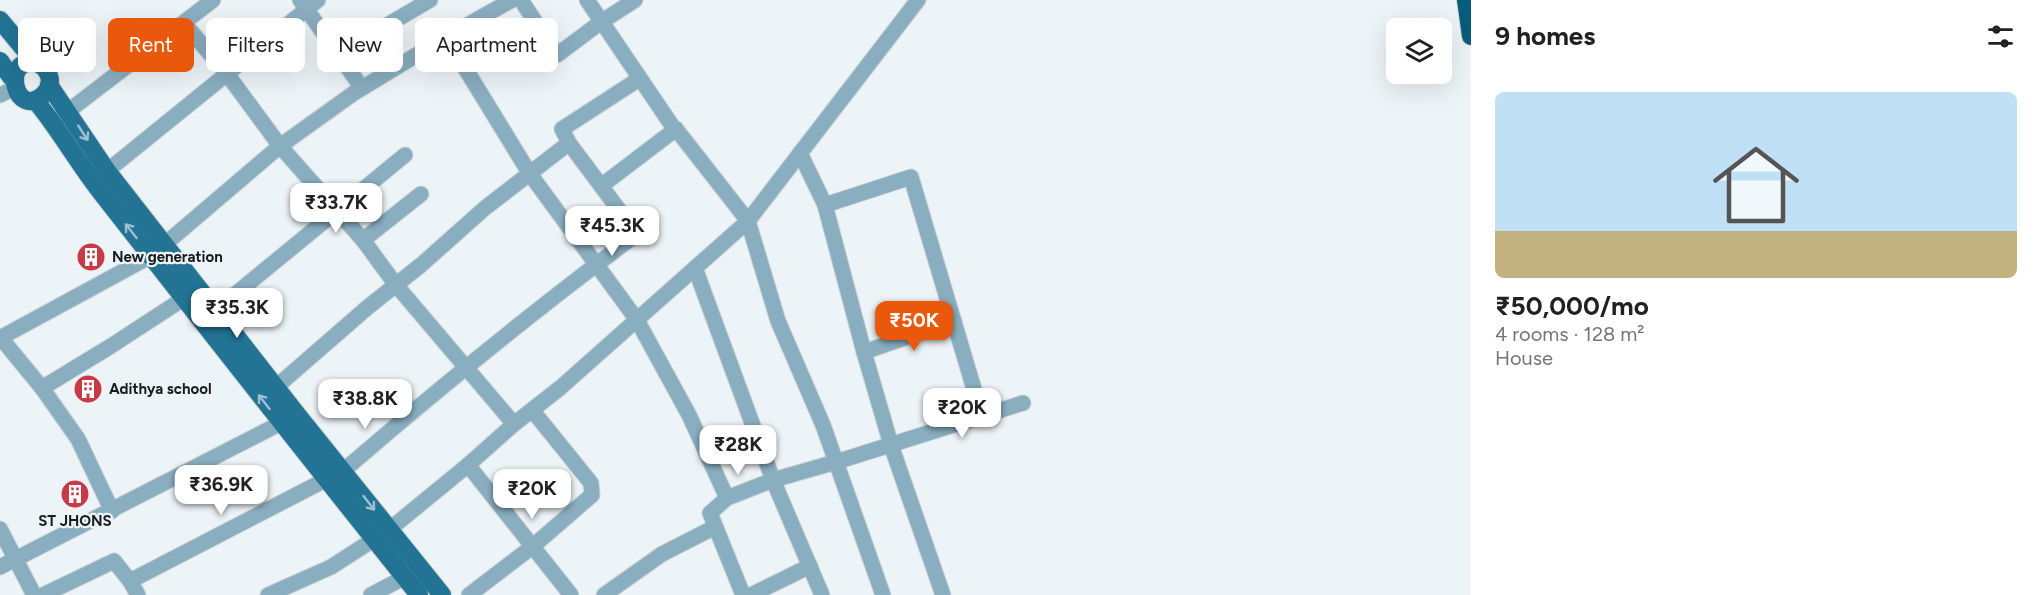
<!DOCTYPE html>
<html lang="en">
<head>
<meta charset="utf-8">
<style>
	:root { --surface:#fff; --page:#f6f6f6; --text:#202124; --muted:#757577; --line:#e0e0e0; --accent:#ea580c }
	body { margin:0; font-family:Figtree,sans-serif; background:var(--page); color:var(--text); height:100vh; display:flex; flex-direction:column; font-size:22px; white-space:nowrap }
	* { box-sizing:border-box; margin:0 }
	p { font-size:20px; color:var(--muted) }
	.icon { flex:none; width:33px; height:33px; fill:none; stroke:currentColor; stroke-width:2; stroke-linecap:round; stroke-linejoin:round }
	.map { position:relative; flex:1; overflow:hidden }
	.drawer { display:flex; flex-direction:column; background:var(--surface); width:570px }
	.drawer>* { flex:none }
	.banner { position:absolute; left:18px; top:18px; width:570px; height:54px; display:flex; gap:12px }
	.controls { position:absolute; left:1386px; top:18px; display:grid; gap:12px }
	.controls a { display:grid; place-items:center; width:66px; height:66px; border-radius:9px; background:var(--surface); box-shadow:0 6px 24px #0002; font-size:30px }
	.price { position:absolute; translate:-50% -51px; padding:0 14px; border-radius:12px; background:#fff; color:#222; font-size:20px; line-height:39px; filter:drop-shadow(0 2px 3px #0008) }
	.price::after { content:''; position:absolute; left:50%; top:36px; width:18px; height:14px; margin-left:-9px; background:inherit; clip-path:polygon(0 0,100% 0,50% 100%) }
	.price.selected { background:var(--accent); color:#fff }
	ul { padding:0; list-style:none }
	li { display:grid; align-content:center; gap:12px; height:318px; padding:0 24px }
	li+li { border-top:2px solid var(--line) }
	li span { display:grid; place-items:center; height:186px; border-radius:9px; color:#555 }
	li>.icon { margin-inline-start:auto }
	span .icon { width:108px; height:108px; fill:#fffc; stroke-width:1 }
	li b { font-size:26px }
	h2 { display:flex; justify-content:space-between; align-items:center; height:72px; padding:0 24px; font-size:26px }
	.tag { padding:0 21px; border-radius:9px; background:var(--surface); box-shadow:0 6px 24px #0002; font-size:21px; line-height:54px }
	.tag.selected { background:var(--accent); color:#fff }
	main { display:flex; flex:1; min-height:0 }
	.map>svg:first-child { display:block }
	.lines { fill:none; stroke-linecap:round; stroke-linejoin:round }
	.minor-casing { stroke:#cbd2d5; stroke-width:17 }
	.major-casing { stroke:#cbd2d5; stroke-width:20 }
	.highway-casing { stroke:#cbd2d5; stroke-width:20 }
	.minor { stroke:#89aec0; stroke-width:15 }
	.major { stroke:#227394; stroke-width:18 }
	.highway { stroke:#085c7a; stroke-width:18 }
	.oneway { stroke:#9cc0d0 }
	.labels { text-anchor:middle; stroke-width:4.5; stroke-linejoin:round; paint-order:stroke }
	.poi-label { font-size:15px; font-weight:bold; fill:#1a1d1e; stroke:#edf4f8; text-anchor:start }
</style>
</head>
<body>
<main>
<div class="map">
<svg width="1471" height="595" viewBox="0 0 1471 595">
	<rect width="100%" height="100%" fill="#edf4f8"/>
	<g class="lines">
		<g class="minor-casing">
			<g id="minor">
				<path d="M300,0L362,88"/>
				<path d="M521,0L557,55L601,22L635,0"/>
				<path d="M587,0L673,127L676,129L748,221L778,321L823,425L883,595"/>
				<path d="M184,23L227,74L280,146L363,240L396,285L514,424"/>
				<path d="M446,37L530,174L637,320L689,415L727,498"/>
				<path d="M338,54L430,0"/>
				<path d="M0,95L13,89"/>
				<path d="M58,119L213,0"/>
				<path d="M800,153L825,205L864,352L891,445L943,595"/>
				<path d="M107,171L318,0"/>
				<path d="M601,186L676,129"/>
				<path d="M825,205L911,177L982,416"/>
				<path d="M363,240L421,194"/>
				<path d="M695,268L773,480L822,595"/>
				<path d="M216,310L405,155"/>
				<path d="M0,337L42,388L78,439L112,511"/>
				<path d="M0,338L151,256L280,146L354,93L446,37L512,0"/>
				<path d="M864,352L954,321"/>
				<path d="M276,387L368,307L421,265L485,208L569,143"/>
				<path d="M42,388L111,346L183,299"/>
				<path d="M468,465L571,595"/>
				<path d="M343,471C438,389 536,309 637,234L569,143L562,129L639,79"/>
				<path d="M0,529L34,595"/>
				<path d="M0,567L281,423"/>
				<path d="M130,581L327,479"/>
				<path d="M43,595L114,561L130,581L138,595"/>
				<path d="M268,595L331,567L390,529L468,465L514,424L560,388L748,221L918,0"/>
				<path d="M371,595L405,577"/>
				<path d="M469,595L532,547L592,495L591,483L532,410"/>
				<path d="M604,595L662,554L715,527"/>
				<path d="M743,595L710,513L727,498L773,480L836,462L1023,403"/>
				<path d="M751,595L810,566"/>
			</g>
		</g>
		<g class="major-casing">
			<g id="major">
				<path d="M0,20L35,62C49,67 56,84 43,95C16,120 0,59 35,62"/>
				<path d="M0,61L11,77"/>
				<path d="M49,85L107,171L295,412L442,595"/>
				<path d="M35,100C60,130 79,165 104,196C208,329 313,463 419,595"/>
			</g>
		</g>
		<g class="highway-casing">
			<path id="highway" d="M1466,0L1471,36"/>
		</g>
		<use href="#minor" class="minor"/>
		<use href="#major" class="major"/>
		<use href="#highway" class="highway"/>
	</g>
	<defs><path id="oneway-shaft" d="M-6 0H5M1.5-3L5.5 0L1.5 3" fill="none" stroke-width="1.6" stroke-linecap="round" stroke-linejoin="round" transform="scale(1.5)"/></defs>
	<g class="oneway">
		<use href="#oneway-shaft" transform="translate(83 133) rotate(57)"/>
		<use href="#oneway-shaft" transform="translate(131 231) rotate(-128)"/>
		<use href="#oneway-shaft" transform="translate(264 402) rotate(-128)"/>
		<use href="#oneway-shaft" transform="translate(369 503) rotate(52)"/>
	</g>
	<defs>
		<g id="building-disc" transform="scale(1.5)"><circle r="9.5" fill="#c93946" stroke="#edf4f8"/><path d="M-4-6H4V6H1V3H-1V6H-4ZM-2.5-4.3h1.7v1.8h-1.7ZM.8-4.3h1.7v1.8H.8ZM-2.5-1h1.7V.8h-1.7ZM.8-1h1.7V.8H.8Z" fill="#fff"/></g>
	</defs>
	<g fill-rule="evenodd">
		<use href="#building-disc" x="91" y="257"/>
		<use href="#building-disc" x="88" y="389"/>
		<use href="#building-disc" x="75" y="494"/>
	</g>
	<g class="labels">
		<g class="poi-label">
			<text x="112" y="262">New generation</text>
			<text x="109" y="394">Adithya school</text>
			<text x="75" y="526" text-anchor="middle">ST JHONS</text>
		</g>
	</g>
</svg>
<div class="controls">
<a><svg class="icon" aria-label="layers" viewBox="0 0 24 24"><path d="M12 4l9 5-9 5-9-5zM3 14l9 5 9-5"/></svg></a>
</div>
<b class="price" style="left:336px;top:234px">₹33.7K</b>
<b class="price" style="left:612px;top:257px">₹45.3K</b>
<b class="price" style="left:237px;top:339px">₹35.3K</b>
<b class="price selected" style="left:914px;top:352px">₹50K</b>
<b class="price" style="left:365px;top:430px">₹38.8K</b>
<b class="price" style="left:962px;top:439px">₹20K</b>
<b class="price" style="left:738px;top:476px">₹28K</b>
<b class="price" style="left:221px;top:516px">₹36.9K</b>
<b class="price" style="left:532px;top:520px">₹20K</b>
<div class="banner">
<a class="tag">Buy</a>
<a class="tag selected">Rent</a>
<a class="tag">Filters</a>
<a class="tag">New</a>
<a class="tag">Apartment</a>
</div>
</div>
<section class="drawer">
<h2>9 homes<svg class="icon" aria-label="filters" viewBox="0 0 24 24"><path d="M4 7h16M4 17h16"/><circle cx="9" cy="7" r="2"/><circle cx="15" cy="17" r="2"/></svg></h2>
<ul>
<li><span style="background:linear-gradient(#bfe0f5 75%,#c2b280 0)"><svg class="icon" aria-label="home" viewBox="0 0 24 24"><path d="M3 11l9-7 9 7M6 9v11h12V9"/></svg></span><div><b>₹50,000/mo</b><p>4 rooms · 128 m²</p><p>House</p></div></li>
</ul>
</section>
</main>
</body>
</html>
